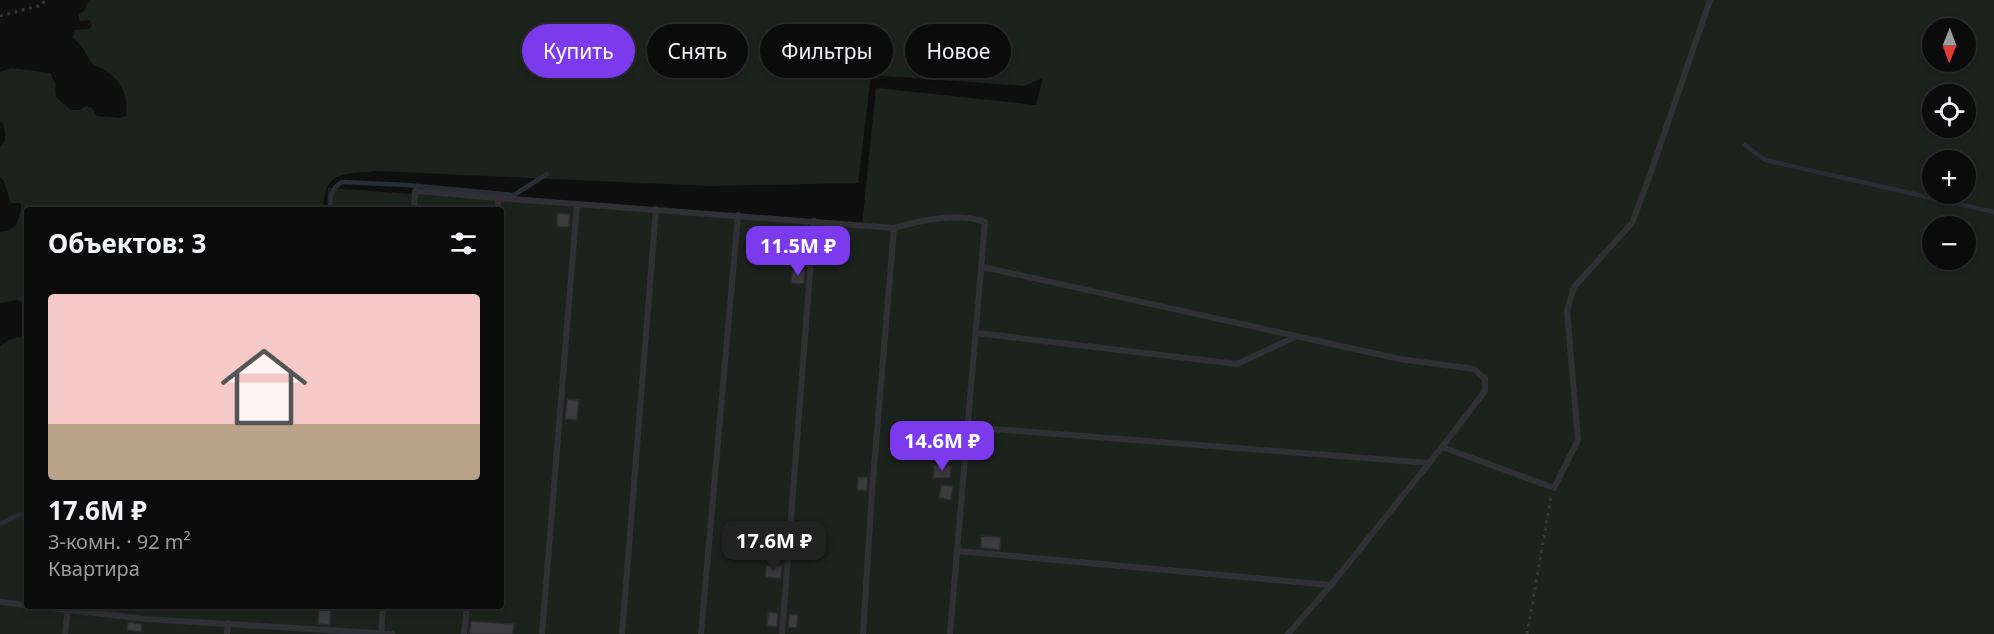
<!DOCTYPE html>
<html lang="ru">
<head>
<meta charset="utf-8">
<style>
	:root { --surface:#0b0b0c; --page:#19191a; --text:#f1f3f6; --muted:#9a9b9d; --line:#2b2b2d; --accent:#7c3aed }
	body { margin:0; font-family:"Noto Sans",sans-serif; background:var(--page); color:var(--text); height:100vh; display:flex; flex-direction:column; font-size:22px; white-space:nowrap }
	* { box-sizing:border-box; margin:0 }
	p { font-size:20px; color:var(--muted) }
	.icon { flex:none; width:33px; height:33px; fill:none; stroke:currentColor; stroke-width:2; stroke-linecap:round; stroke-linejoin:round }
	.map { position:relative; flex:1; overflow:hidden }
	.drawer { position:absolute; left:24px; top:207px; width:480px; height:402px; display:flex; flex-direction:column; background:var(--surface); border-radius:6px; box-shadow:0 3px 9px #0003,0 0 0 2px var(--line) }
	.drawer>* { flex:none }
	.guide { position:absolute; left:522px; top:24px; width:570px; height:54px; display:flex; gap:12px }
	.needle { width:39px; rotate:181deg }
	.controls { position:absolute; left:1922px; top:18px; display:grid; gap:12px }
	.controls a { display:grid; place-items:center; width:54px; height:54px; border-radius:50%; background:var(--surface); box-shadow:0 3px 9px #0003,0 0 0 2px var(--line); font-size:30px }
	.price { position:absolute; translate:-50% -51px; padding:0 14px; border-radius:12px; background:var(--accent); color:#fff; font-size:20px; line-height:39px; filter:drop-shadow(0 2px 3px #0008) }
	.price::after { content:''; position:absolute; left:50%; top:36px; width:18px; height:14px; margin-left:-9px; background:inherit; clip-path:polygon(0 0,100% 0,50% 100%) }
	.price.on { background:#222; color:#fff }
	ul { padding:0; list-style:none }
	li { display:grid; align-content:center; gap:12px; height:318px; padding:0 24px }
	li+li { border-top:2px solid var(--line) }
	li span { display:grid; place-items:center; height:186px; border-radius:6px; color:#555 }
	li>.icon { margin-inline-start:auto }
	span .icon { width:108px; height:108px; fill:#fffc; stroke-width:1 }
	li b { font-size:26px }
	h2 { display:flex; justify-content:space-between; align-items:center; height:72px; padding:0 24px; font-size:26px }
	.tag { padding:0 21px; border-radius:27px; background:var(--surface); box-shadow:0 3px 9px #0003,0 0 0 2px var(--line); font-size:21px; line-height:54px }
	.tag.on { background:var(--accent); color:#fff }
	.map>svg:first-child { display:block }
	.green { fill:#1c231d; fill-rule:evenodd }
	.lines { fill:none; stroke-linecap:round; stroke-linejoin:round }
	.stream { stroke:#292e35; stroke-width:4.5 }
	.building { fill:#3c3c40; stroke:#2a292c; stroke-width:1.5 }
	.path { stroke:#37373c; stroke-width:3; stroke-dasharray:3 4.5; stroke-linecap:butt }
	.lane { stroke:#313135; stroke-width:6 }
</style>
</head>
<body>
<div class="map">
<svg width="1994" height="634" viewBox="0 0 1994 634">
	<rect width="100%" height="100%" fill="#0f0f10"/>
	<path class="green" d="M89,0H1994V634H0V347C7,339 17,337 27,337V606H501V210H327L328,188L862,226L876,88L1036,105L1043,78L1024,86L871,75L858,183L711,186L377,171C344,175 324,169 323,210H27V306L18,300L0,303V232L8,231L16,225L21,211V203H11L4,181L0,177V147C8,140 5,132 3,123L0,122V72L11,68L50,73L55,83L56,97L71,110H80L86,106L92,108L97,116L120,118L126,116C128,95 123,83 106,71C102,68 97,67 93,64C86,57 85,47 73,38L75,30L89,29L92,26L90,20L81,21L79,19V14L84,11ZM1932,28H1965V62H1932ZM1932,94H1965V128H1932ZM1932,160H1965V194H1932ZM1932,226H1965V260H1932Z"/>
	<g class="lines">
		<g class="stream">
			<path d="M1745,145L1765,160L1994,212"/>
			<path d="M330,210C330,198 331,188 342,182L407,185L514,195L547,174"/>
			<path d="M0,524L21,514H27"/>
		</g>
	</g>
	<g class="building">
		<path d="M557,213L570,214L569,227H557Z"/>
		<path d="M792,270L805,271L804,284L791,283Z"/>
		<path d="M567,399L579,400L577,420L565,419Z"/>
		<path d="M934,465L951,466L950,478H933Z"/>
		<path d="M858,477H868L867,491L857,490Z"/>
		<path d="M941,485L953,486L951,500L939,498Z"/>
		<path d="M981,536L1001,537L1000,550L981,548Z"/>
		<path d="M766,565L782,566L781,579L765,577Z"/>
		<path d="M319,606H331L330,625L318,624Z"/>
		<path d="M768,612L778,613L777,627L767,626Z"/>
		<path d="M789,614L798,615L797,628L788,627Z"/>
		<path d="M471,621L514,624L513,634H469Z"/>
		<path d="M128,622L142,624L141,632L127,630Z"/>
	</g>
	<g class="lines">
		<g class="path">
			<path d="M0,16L42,5L45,0"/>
			<path d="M1527,634L1551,497"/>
		</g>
		<g class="lane">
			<path d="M414,210L415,191L498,198"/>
			<path d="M498,210V198L894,228C923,220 956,212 985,222L950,634"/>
			<path d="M983,267L1400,359L1474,369L1485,379V391L1442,447"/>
			<path d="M977,333L1237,364L1295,337"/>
			<path d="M968,427L1429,463"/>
			<path d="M957,551L1331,585"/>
			<path d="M0,602L27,605"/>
			<path d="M33,606L146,619L392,634"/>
			<path d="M65,634L68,608"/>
			<path d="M227,634L228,623"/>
			<path d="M381,634L383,606"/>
			<path d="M464,634L467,606"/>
			<path d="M542,634L577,204"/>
			<path d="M622,634L656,209"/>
			<path d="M701,634L738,215"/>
			<path d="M782,634L814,221"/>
			<path d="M863,634L872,492L894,228"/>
			<path d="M1288,634L1331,585L1442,447L1554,488L1578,440L1567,311L1574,287L1632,223L1650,175L1710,0"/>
		</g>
	</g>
</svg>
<div class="controls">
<a><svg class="needle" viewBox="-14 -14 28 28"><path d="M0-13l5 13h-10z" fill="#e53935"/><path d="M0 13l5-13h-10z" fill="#9a9b9d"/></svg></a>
<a><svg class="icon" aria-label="locate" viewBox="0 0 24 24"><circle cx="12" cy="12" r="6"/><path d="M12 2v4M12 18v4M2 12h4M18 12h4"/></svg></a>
<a>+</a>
<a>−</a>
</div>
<b class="price" style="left:798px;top:277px">11.5M ₽</b>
<b class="price" style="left:942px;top:472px">14.6M ₽</b>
<b class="price on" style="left:774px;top:572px">17.6M ₽</b>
<div class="guide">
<a class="tag on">Купить</a>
<a class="tag">Снять</a>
<a class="tag">Фильтры</a>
<a class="tag">Новое</a>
</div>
<section class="drawer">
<h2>Объектов: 3<svg class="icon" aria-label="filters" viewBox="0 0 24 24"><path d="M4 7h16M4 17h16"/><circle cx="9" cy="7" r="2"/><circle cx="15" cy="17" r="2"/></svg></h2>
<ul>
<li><span style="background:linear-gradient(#f6c9c9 70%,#b9a48a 0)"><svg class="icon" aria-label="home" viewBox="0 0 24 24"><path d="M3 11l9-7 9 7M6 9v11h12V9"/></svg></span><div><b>17.6M ₽</b><p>3-комн. · 92 m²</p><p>Квартира</p></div></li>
</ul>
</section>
</div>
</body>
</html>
